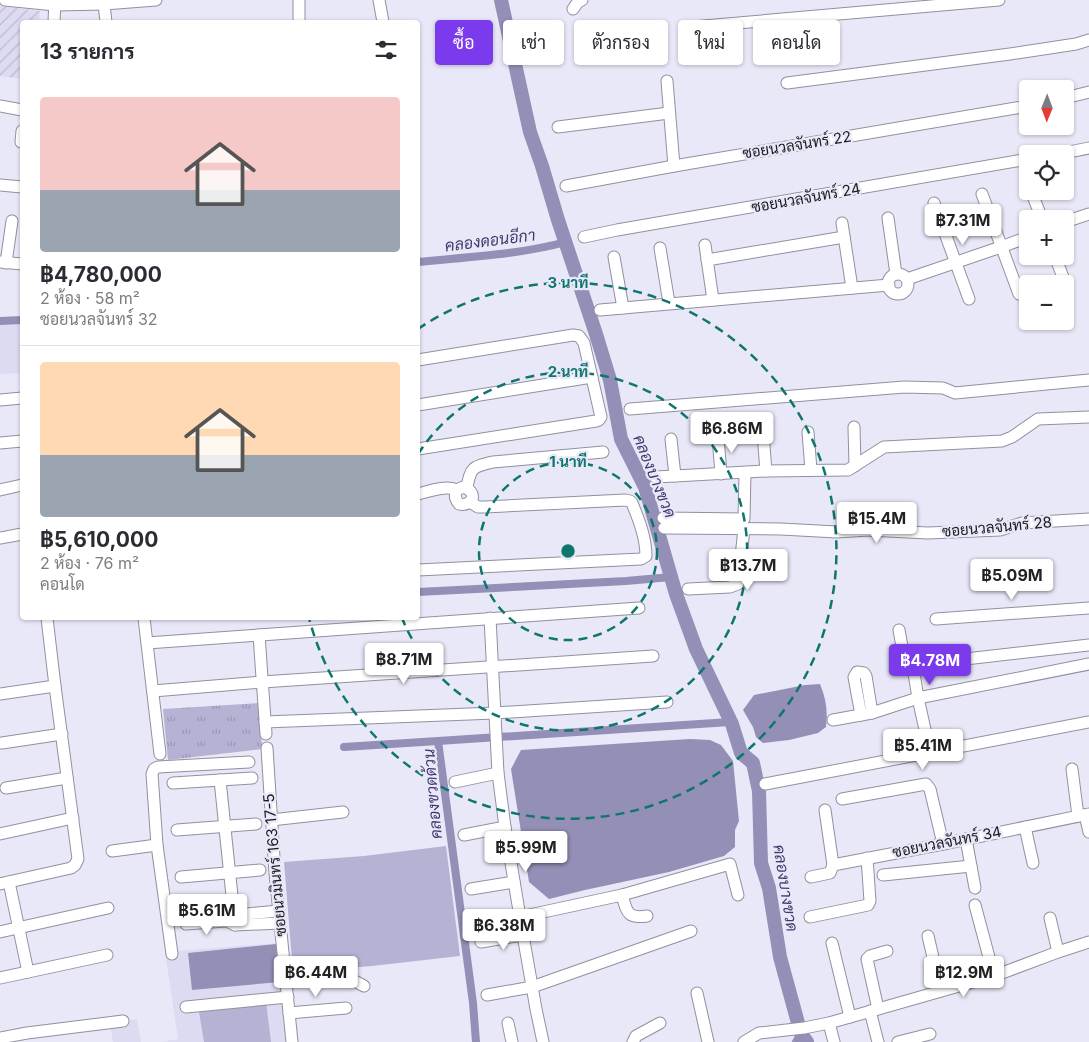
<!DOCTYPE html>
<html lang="th">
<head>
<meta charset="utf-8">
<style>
	:root { --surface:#fff; --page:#f7f7f7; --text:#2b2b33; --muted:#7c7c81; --line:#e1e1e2; --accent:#7c3aed }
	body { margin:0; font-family:Inter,Sarabun,sans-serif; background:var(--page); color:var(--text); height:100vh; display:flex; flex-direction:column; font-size:19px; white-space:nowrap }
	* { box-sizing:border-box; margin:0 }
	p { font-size:16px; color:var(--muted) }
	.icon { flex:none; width:28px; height:28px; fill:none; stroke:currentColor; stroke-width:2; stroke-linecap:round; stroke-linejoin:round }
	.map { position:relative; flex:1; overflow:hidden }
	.side { position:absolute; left:20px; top:20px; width:400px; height:600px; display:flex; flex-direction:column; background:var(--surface); border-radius:5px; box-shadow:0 1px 4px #0004 }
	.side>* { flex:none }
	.top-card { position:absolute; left:435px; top:20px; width:475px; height:45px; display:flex; gap:10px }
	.needle { width:32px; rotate:181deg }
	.tools { position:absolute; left:1019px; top:80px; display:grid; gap:10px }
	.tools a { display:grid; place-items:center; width:55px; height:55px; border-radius:5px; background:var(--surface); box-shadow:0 1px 4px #0004; font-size:25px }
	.price { position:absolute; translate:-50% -42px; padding:0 11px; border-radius:5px; background:#fff; color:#222; font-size:16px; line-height:32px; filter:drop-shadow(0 1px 2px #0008) }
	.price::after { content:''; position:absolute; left:50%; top:30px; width:15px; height:11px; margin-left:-8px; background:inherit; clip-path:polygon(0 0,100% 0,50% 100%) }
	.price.selected { background:var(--accent); color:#fff }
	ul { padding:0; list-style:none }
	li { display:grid; align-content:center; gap:10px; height:265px; padding:0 20px }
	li+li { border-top:1px solid var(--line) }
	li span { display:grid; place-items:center; height:155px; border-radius:5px; color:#555 }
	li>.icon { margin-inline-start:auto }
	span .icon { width:90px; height:90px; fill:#fffc; stroke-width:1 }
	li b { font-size:21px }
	h2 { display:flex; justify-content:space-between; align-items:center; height:60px; padding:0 20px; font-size:21px }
	.pill { padding:0 18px; border-radius:5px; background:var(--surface); box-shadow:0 1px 4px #0004; font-size:18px; line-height:45px }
	.pill.selected { background:var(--accent); color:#fff }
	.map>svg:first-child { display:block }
	.built { fill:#dddbf2 }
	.industrial { fill:url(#industrial-furrows) }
	.grass { fill:url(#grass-tufts) }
	.pitch { fill:#b5b2d4 }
	.water { fill:#938fb6 }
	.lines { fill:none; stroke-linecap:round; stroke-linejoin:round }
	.canal { stroke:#938fb6; stroke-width:8 }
	.river { stroke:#938fb6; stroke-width:14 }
	.minor-casing { stroke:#91909e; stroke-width:13 }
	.minor { stroke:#fff; stroke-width:11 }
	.ring { fill:none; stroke:#0f766e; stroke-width:2.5; stroke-dasharray:9 6 }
	.labels { text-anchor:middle; stroke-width:4.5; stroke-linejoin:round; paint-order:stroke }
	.street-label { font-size:15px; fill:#1b1a20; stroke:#e9e8f8 }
	.water-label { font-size:16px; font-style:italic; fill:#42396e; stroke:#e9e8f8 }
	.centre { fill:#0f766e; stroke:#e9e8f8; stroke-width:2.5 }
	.ring-label { font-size:15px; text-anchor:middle; font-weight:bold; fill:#0f766e; stroke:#e9e8f8; stroke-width:4.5; stroke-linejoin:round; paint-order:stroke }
</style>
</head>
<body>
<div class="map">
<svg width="1089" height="1042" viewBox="0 0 1089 1042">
	<defs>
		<pattern id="industrial-furrows" width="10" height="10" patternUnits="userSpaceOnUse" patternTransform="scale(1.25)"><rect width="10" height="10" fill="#dddbf2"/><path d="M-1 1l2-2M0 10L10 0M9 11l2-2" fill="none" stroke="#bdbbcf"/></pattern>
		<pattern id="grass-tufts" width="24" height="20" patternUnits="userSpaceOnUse" patternTransform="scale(1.25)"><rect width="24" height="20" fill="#b5b2d4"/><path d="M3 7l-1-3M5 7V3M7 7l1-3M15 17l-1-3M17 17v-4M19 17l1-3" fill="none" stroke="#9b98b6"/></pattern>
	</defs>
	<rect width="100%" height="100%" fill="#e9e8f8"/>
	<g class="built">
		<path d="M22,324V373L0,374V325Z"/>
		<path d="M279,943L289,1042H161L178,1039L165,952Z"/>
		<path d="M137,1019L141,1042H113L110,1024Z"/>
	</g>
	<path class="industrial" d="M0,6L40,11L39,22H22V79L0,76Z"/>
	<path class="grass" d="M259,703L262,749L168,760L163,709Z"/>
	<g class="pitch">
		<path d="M446,846L460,956L372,966L293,972L284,862L364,856Z"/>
		<path d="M266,1002L271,1042H204L199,1012Z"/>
	</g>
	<g class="water">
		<path d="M820,684C826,698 828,712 826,727L818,733L789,740L763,743L756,737L753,727L743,710L754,695L805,685Z"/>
		<path d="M690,739L710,740L721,745L733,761L739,821L735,830V847L724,856L669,872L585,890L549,899L529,882L511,769L521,750Z"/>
		<path d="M276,944L280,982L192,990L188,953Z"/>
	</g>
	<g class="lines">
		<g class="canal">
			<path d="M418,262C467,257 517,255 566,242"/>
			<path d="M0,321L22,320"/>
			<path d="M418,592L626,581L671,577"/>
			<path d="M344,747L438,741"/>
			<path d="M476,1042L473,1003L438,741L730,722"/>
			<path d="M796,1042L801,1034"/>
		</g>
		<path class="river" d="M501,0L530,132L542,166L558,220L596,334L610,380L621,439L645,487L676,594L696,649L732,724L741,753L753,763L759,791L761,863L769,888L780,957L801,1034L807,1042"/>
		<g class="minor-casing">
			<g id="minor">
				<path d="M5,0L55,5L104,4L156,0"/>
				<path d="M299,0V22"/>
				<path d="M379,0L383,22"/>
				<path d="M104,4L106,22"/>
				<path d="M573,9L578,2L582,0"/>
				<path d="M54,22L55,0"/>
				<path d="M692,27L999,0"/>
				<path d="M667,81L674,166"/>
				<path d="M787,83L1010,54L1076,44L1089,40"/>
				<path d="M1065,98L1089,92"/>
				<path d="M0,106L22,110"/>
				<path d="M558,127L669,113"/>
				<path d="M21,142L22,131"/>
				<path d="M1059,154L1089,148"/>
				<path d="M0,185L22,187"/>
				<path d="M566,186L674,166L1028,106"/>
				<path d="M1031,191L1042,219"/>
				<path d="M982,194L1019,294"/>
				<path d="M934,203L969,299"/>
				<path d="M888,218L896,274"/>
				<path d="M1065,222L1089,214"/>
				<path d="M842,223L852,288"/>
				<path d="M584,237L617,230L1028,159"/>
				<path d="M705,245L713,300"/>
				<path d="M660,248L669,303"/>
				<path d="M1055,256L1067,288"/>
				<path d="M614,257L623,308"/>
				<path d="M707,260L844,237"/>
				<path d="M0,262L22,264"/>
				<path d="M6,263L12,221"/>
				<circle cx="898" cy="284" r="10"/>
				<path d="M907,279L1001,247L1028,237"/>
				<path d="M600,310L889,285"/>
				<path d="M418,360L573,335L579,336L584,343L601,417L599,420L596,421L418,449"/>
				<path d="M0,400L22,398"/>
				<path d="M418,405L592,377"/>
				<path d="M630,409L904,387L943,388L955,393L1089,380"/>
				<path d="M854,427L855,466"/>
				<path d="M808,432L811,470"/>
				<path d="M763,434L766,471"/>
				<path d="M718,437L721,474"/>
				<path d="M671,439L675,476L766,471L848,470L884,447L1002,441L1012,437L1038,419L1089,417"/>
				<path d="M0,443L22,441"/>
				<path d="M655,477L675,476"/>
				<path d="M467,487C471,467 472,467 493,462L603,452"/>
				<path d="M0,490L22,485"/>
				<path d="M418,494C430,491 445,485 457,490L463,487C478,491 474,507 459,504C455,499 454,495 457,490"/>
				<path d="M663,518L744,519L745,473"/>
				<path d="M664,528L781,529L837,532L868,530L928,533L1000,530L1022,523L1089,519"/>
				<path d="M0,538L22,534"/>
				<path d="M418,570L641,559L646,556C646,538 639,520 632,503L630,501L625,500L485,507H478L470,502"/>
				<path d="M688,589L730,587L738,584L744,529"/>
				<path d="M144,618L160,754"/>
				<path d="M490,618L498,773L505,827L523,935L536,1009L543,1042"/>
				<path d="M936,619L1089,608"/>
				<path d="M899,630L905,663L913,667L918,698L930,752"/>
				<path d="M259,635L266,734"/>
				<path d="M147,643L639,608"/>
				<path d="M913,667L948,661L1089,645"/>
				<path d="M153,691L262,682L653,656"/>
				<path d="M0,694L55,686"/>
				<path d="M861,715L854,677L857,672L864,673L866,676L872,713"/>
				<path d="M833,720L872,713L918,698L1089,664"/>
				<path d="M265,722L495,713L667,702"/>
				<path d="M2,743L62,734"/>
				<path d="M267,748L275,873L292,1042"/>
				<path d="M1072,769L1078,816"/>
				<path d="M220,780L235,925"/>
				<path d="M455,782L498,773"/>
				<path d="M173,783L252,778"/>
				<path d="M765,784L1089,722"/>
				<path d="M6,788L67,778"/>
				<path d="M842,799L926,784L930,789L943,844"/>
				<path d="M825,810L833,865"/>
				<path d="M1085,815L1089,832"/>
				<path d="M271,820L343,812"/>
				<path d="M1025,827L1033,863"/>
				<path d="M177,830L256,824"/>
				<path d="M0,834L73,818"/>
				<path d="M464,835L505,827"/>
				<path d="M966,839L975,888"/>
				<path d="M112,851L157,845"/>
				<path d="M883,875L971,866"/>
				<path d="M181,877L260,870"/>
				<path d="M811,877L830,873L833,865L943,844L1089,814"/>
				<path d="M9,882L28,972"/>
				<path d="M0,884L71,868L75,865L78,859L55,686L47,618"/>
				<path d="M471,889L514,882"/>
				<path d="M622,895C627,912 627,919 647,916"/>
				<path d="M975,905L994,976"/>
				<path d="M520,917L622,895L730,864L738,895"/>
				<path d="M810,917L868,905L870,901L867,858"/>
				<path d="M1050,918L1058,952"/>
				<path d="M229,922L235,925L280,923"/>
				<path d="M186,924L225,921L235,915L279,911"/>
				<path d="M0,932L108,908"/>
				<path d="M928,936L941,991"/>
				<path d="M481,942L523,935"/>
				<path d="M832,943L850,1017"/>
				<path d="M172,954L157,845L152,774L154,769L158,767L249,762"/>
				<path d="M0,978L107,955"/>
				<path d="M286,981C303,979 325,975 342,977C349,978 357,982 364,986"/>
				<path d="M697,993L708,1042"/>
				<path d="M487,995L532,987L691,931"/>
				<path d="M186,1007L288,997"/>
				<path d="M878,1009L867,959L870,956L887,951"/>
				<path d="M870,1011L878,1042"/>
				<path d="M289,1013L346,1008"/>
				<path d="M508,1023L512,1042"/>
				<path d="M829,1023L834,1042"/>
				<path d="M0,1038L27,1033L123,1021"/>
				<path d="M633,1042L636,1036L660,1023"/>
				<path d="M744,1042L759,1033L804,1028L829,1023L994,976L1058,952L1089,942"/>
				<path d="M898,1042L930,1034"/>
			</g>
		</g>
		<use href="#minor" class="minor"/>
	</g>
	<g class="ring">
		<circle cx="568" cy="551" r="89"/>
		<path d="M418 454A179 179 0 1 1 402 618"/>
		<path d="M418 329A268 268 0 1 1 309 618"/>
	</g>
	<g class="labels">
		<g class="street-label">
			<text transform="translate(797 145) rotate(-9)" y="5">ซอยนวลจันทร์ 22</text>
			<text transform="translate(806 198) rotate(-10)" y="5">ซอยนวลจันทร์ 24</text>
			<text transform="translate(997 527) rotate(-5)" y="5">ซอยนวลจันทร์ 28</text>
			<text transform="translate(947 842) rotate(-11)" y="5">ซอยนวลจันทร์ 34</text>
			<text transform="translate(275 865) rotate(-95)" y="5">ซอยนวมินทร์ 163 17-5</text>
		</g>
		<g class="water-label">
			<text transform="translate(490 240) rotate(-7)" y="6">คลองดอนอีกา</text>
			<text transform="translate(655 476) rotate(68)" y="6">คลองบางขวด</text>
			<text transform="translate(432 794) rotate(-95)" y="6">คลองขวดด้วน</text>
			<text transform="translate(786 888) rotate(81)" y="6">คลองบางขวด</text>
		</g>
	</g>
	<circle cx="568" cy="551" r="8" class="centre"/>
	<g class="ring-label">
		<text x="568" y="288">3 นาที</text>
		<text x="568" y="377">2 นาที</text>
		<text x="568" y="467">1 นาที</text>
	</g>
</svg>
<div class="tools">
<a><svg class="needle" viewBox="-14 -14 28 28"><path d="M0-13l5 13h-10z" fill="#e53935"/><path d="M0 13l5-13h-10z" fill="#7c7c81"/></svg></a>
<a><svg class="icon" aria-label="locate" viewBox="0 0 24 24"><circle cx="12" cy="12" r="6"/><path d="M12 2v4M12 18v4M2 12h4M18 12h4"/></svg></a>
<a>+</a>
<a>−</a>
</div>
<b class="price" style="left:963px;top:246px">฿7.31M</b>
<b class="price" style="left:732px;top:454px">฿6.86M</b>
<b class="price" style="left:877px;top:544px">฿15.4M</b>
<b class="price" style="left:748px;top:591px">฿13.7M</b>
<b class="price" style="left:1012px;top:601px">฿5.09M</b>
<b class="price" style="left:404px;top:685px">฿8.71M</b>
<b class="price selected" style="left:930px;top:686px">฿4.78M</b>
<b class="price" style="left:923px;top:771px">฿5.41M</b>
<b class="price" style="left:526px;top:873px">฿5.99M</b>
<b class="price" style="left:207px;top:936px">฿5.61M</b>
<b class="price" style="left:504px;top:951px">฿6.38M</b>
<b class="price" style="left:316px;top:998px">฿6.44M</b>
<b class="price" style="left:964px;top:998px">฿12.9M</b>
<div class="top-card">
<a class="pill selected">ซื้อ</a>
<a class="pill">เช่า</a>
<a class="pill">ตัวกรอง</a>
<a class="pill">ใหม่</a>
<a class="pill">คอนโด</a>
</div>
<section class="side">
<h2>13 รายการ<svg class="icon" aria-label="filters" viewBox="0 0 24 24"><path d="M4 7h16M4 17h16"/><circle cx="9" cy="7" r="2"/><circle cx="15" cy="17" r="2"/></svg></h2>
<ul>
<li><span style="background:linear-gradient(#f6c9c9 60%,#9aa5b1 0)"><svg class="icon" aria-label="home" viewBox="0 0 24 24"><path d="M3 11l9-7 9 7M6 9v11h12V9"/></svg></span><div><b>฿4,780,000</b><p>2 ห้อง · 58 m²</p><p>ซอยนวลจันทร์ 32</p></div></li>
<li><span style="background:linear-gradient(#ffd9b3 60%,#9aa5b1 0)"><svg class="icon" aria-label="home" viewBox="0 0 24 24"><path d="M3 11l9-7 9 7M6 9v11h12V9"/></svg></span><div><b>฿5,610,000</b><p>2 ห้อง · 76 m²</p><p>คอนโด</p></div></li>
</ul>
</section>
</div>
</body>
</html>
